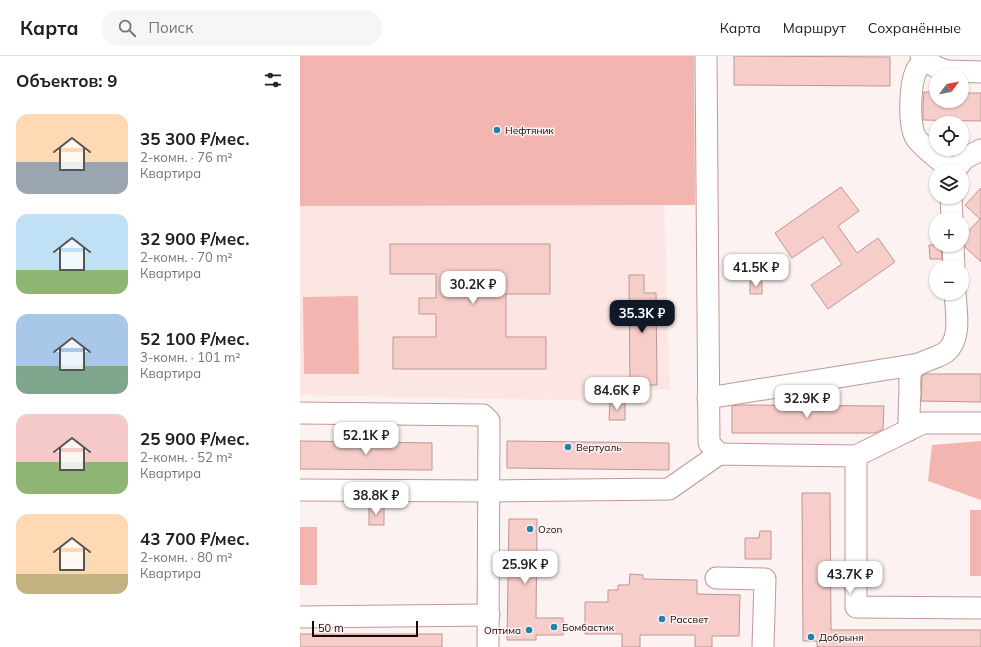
<!DOCTYPE html>
<html lang="ru">
<head>
<meta charset="utf-8">
<style>
	:root { --surface:#fff; --page:#f6f6f6; --text:#202124; --muted:#757577; --line:#e0e0e0; --accent:#111827 }
	body { margin:0; font-family:Mulish,sans-serif; background:var(--page); color:var(--text); height:100vh; display:flex; flex-direction:column; font-size:15px; white-space:nowrap }
	* { box-sizing:border-box; margin:0 }
	p { font-size:13px; color:var(--muted) }
	.icon { flex:none; width:22px; height:22px; fill:none; stroke:currentColor; stroke-width:2; stroke-linecap:round; stroke-linejoin:round }
	.map { position:relative; flex:1; overflow:hidden }
	.sheet { display:flex; flex-direction:column; background:var(--surface); width:300px }
	.sheet>* { flex:none }
	.needle { width:26px; rotate:58deg }
	.buttons { position:absolute; left:629px; top:12px; display:grid; gap:8px }
	.buttons a { display:grid; place-items:center; width:40px; height:40px; border-radius:50%; background:var(--surface); box-shadow:0 1px 3px #0004; font-size:20px }
	.scale { position:absolute; left:12px; bottom:10px; width:106px; box-sizing:border-box; padding-left:4px; border:2px solid #170a09; border-top:0; font-size:11px; line-height:14px; white-space:nowrap; color:#170a09; -webkit-text-stroke:3px #fbf2f1; paint-order:stroke }
	.price { position:absolute; translate:-50% -34px; padding:0 9px; border-radius:8px; background:#fff; color:#222; font-size:13px; line-height:26px; filter:drop-shadow(0 1px 2px #0008) }
	.price::after { content:''; position:absolute; left:50%; top:24px; width:12px; height:9px; margin-left:-6px; background:inherit; clip-path:polygon(0 0,100% 0,50% 100%) }
	.price.current { background:var(--accent); color:#fff }
	ul { padding:0; list-style:none }
	li { display:flex; align-items:center; gap:12px; height:100px; padding:0 16px }
	li span { display:grid; place-items:center; flex:none; width:112px; height:80px; border-radius:12px; color:#555 }
	li>.icon { margin-inline-start:auto }
	span .icon { width:48px; height:48px; fill:#fffc; stroke-width:1 }
	li b { font-size:17px }
	h2 { display:flex; justify-content:space-between; align-items:center; height:48px; padding:0 16px; font-size:17px }
	header { display:flex; align-items:center; gap:24px; box-sizing:border-box; height:56px; padding:0 20px; background:var(--surface); border-bottom:1px solid var(--line) }
	header strong { font-size:19px }
	nav { display:flex; gap:22px; margin-inline-start:auto; font-size:14px }
	.search { width:280px; height:36px; background:var(--page); display:flex; align-items:center; gap:10px; box-sizing:border-box; padding:0 14px; border-radius:16px; color:var(--muted); font-size:15px }
	main { display:flex; flex:1; min-height:0 }
	.map>svg:first-child { display:block }
	.built { fill:#fbe6e4 }
	.green { fill:#f2b5af }
	.building { fill:#f7cdc9; stroke:#bd9693 }
	.lines { fill:none; stroke-linecap:round; stroke-linejoin:round }
	.minor-casing { stroke:#c09895; stroke-width:23 }
	.minor { stroke:#fff; stroke-width:21 }
	.poi-dot { fill:#2281ad; stroke:#fbf2f1; stroke-width:1.5 }
	.labels { text-anchor:middle; stroke-width:3; stroke-linejoin:round; paint-order:stroke }
	.poi-label { font-size:10px; fill:#170a09; stroke:#fbf2f1; text-anchor:start }
</style>
</head>
<body>
<header>
<strong>Карта</strong>
<div class="search"><svg class="icon" aria-label="search" viewBox="0 0 24 24"><circle cx="10" cy="10" r="6"/><path d="M15 15l6 6"/></svg>Поиск</div>
<nav><a>Карта</a><a>Маршрут</a><a>Сохранённые</a></nav>
</header>
<main>
<section class="sheet">
<h2>Объектов: 9<svg class="icon" aria-label="filters" viewBox="0 0 24 24"><path d="M4 7h16M4 17h16"/><circle cx="9" cy="7" r="2"/><circle cx="15" cy="17" r="2"/></svg></h2>
<ul>
<li><span style="background:linear-gradient(#ffd9b3 60%,#9aa5b1 0)"><svg class="icon" aria-label="home" viewBox="0 0 24 24"><path d="M3 11l9-7 9 7M6 9v11h12V9"/></svg></span><div><b>35 300 ₽/мес.</b><p>2-комн. · 76 m²</p><p>Квартира</p></div></li>
<li><span style="background:linear-gradient(#bfe0f5 70%,#8fb573 0)"><svg class="icon" aria-label="home" viewBox="0 0 24 24"><path d="M3 11l9-7 9 7M6 9v11h12V9"/></svg></span><div><b>32 900 ₽/мес.</b><p>2-комн. · 70 m²</p><p>Квартира</p></div></li>
<li><span style="background:linear-gradient(#a9c7e8 65%,#7fa58c 0)"><svg class="icon" aria-label="home" viewBox="0 0 24 24"><path d="M3 11l9-7 9 7M6 9v11h12V9"/></svg></span><div><b>52 100 ₽/мес.</b><p>3-комн. · 101 m²</p><p>Квартира</p></div></li>
<li><span style="background:linear-gradient(#f6c9c9 60%,#8fb573 0)"><svg class="icon" aria-label="home" viewBox="0 0 24 24"><path d="M3 11l9-7 9 7M6 9v11h12V9"/></svg></span><div><b>25 900 ₽/мес.</b><p>2-комн. · 52 m²</p><p>Квартира</p></div></li>
<li><span style="background:linear-gradient(#ffd9b3 75%,#c2b280 0)"><svg class="icon" aria-label="home" viewBox="0 0 24 24"><path d="M3 11l9-7 9 7M6 9v11h12V9"/></svg></span><div><b>43 700 ₽/мес.</b><p>2-комн. · 80 m²</p><p>Квартира</p></div></li>
</ul>
</section>
<div class="map">
<svg width="681" height="591" viewBox="0 0 681 591">
	<rect width="100%" height="100%" fill="#fbf2f1"/>
	<path class="built" d="M364,149L370,333L306,336L304,345L0,339V150Z"/>
	<g class="green">
		<path d="M0,0H394L395,149L0,150Z"/>
		<path d="M58,240L59,318H4L3,241Z"/>
		<path d="M681,385V444L628,425L632,389Z"/>
		<rect x="670" y="454" width="11" height="66"/>
		<rect x="0" y="471" width="17" height="58"/>
	</g>
	<g class="building">
		<path d="M434,0L590,1V30L434,29Z"/>
		<path d="M624,36H636V45H662V37H681V65L623,64V49Z"/>
		<path d="M541,131L559,155L538,170L557,197L578,182L595,206L528,253L511,229L542,208L523,181L492,202L475,177Z"/>
		<path d="M681,132V206L665,191L663,183L662,182L680,163L665,149Z"/>
		<path d="M90,188H250V238H206V281H246V313H93V281H136V258H119V242H136V218H90Z"/>
		<path d="M629,189H641L642,203H630Z"/>
		<path d="M329,219H344V237H356L357,329H330Z"/>
		<rect x="450" y="226" width="12" height="12"/>
		<path d="M626,318H681V346L621,345L622,320Z"/>
		<path d="M310,346H325V364H309Z"/>
		<path d="M439,349L584,350L583,373L575,377H432V350Z"/>
		<path d="M0,385L132,387V414L0,413Z"/>
		<path d="M207,385L369,387V414L207,412Z"/>
		<path d="M502,437H530L531,574H681V591H517V585H503Z"/>
		<rect x="69" y="450" width="15" height="19"/>
		<path d="M209,463H237L236,562H263V579H236V584H207Z"/>
		<path d="M460,475H471V503H445V482H459Z"/>
		<path d="M330,518L343,519V523L397,524V538L440,539L439,580H412V591H395V579H340V591H322V578H285V546H308V534H318V529H329Z"/>
		<rect x="0" y="578" width="142" height="13"/>
	</g>
	<g class="lines">
		<g class="minor-casing">
			<g id="minor">
				<path d="M406,0L409,387L419,398"/>
				<path d="M621,0L636,11L647,15L681,16"/>
				<path d="M626,3C623,7 618,11 616,15C610,29 608,69 616,82C623,92 642,106 653,115"/>
				<path d="M654,115L665,102L681,94"/>
				<path d="M651,141L652,163"/>
				<path d="M653,189L654,211"/>
				<path d="M408,342L619,308"/>
				<path d="M0,357L183,359L189,365L188,591"/>
				<path d="M681,367H623L556,400V551L681,552"/>
				<path d="M609,374C609,362 609,349 610,337C610,330 609,322 611,315C614,309 621,307 626,305C633,302 640,300 646,296C662,283 656,255 655,237"/>
				<path d="M0,434L189,435L369,433L419,398L556,400"/>
				<path d="M416,522L465,523L463,591"/>
				<path d="M0,561L189,559"/>
			</g>
		</g>
		<use href="#minor" class="minor"/>
	</g>
	<g class="poi-dot">
		<circle cx="197" cy="74" r="4"/>
		<circle cx="268" cy="391" r="4"/>
		<circle cx="230" cy="473" r="4"/>
		<circle cx="362" cy="563" r="4"/>
		<circle cx="254" cy="571" r="4"/>
		<circle cx="229" cy="574" r="4"/>
		<circle cx="511" cy="581" r="4"/>
	</g>
	<g class="labels">
		<g class="poi-label">
			<text x="205" y="78">Нефтяник</text>
			<text x="276" y="395">Вертуаль</text>
			<text x="238" y="477">Ozon</text>
			<text x="370" y="567">Рассвет</text>
			<text x="262" y="575">Бомбастик</text>
			<text x="221" y="578" text-anchor="end">Оптима</text>
			<text x="519" y="585">Добрыня</text>
		</g>
	</g>
</svg>
<div class="buttons">
<a><svg class="needle" viewBox="-14 -14 28 28"><path d="M0-13l5 13h-10z" fill="#e53935"/><path d="M0 13l5-13h-10z" fill="#757577"/></svg></a>
<a><svg class="icon" aria-label="locate" viewBox="0 0 24 24"><circle cx="12" cy="12" r="6"/><path d="M12 2v4M12 18v4M2 12h4M18 12h4"/></svg></a>
<a><svg class="icon" aria-label="layers" viewBox="0 0 24 24"><path d="M12 4l9 5-9 5-9-5zM3 14l9 5 9-5"/></svg></a>
<a>+</a>
<a>−</a>
</div>
<div class="scale">50 m</div>
<b class="price" style="left:456px;top:232px">41.5K ₽</b>
<b class="price" style="left:173px;top:249px">30.2K ₽</b>
<b class="price current" style="left:342px;top:278px">35.3K ₽</b>
<b class="price" style="left:317px;top:355px">84.6K ₽</b>
<b class="price" style="left:507px;top:363px">32.9K ₽</b>
<b class="price" style="left:66px;top:400px">52.1K ₽</b>
<b class="price" style="left:76px;top:460px">38.8K ₽</b>
<b class="price" style="left:225px;top:529px">25.9K ₽</b>
<b class="price" style="left:550px;top:539px">43.7K ₽</b>
</div>
</main>
</body>
</html>
